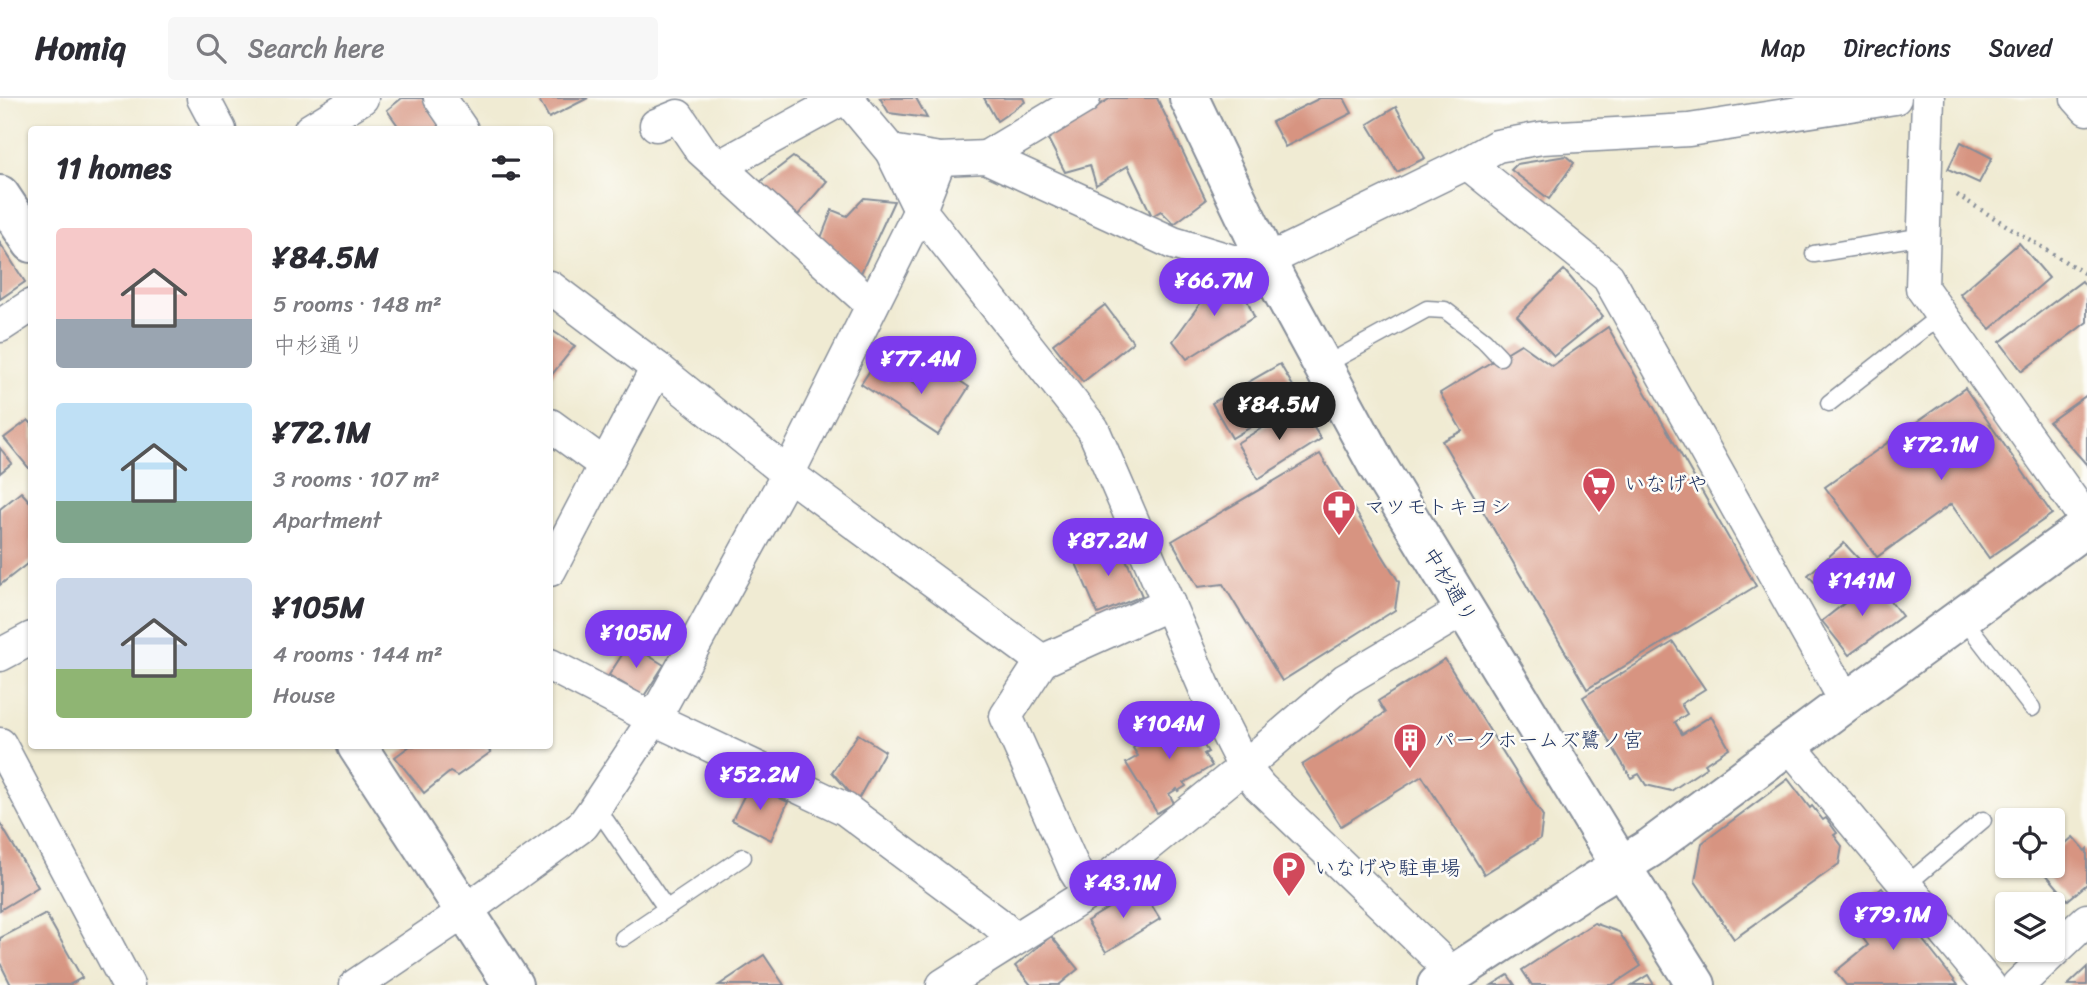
<!DOCTYPE html>
<html lang="en">
<head>
<meta charset="utf-8">
<style>
	:root { --surface:#fff; --page:#f7f7f7; --text:#2b2b33; --muted:#7c7c81; --line:#e1e1e2; --accent:#7c3aed }
	body { margin:0; font-family:Sriracha,"Klee One",sans-serif; background:var(--page); color:var(--text); height:100vh; display:flex; flex-direction:column; font-size:26px; white-space:nowrap }
	* { box-sizing:border-box; margin:0 }
	p { font-size:23px; color:var(--muted) }
	.icon { flex:none; width:38px; height:38px; fill:none; stroke:currentColor; stroke-width:2; stroke-linecap:round; stroke-linejoin:round }
	.map { position:relative; flex:1; overflow:hidden }
	.side { position:absolute; left:28px; top:28px; width:525px; height:623px; display:flex; flex-direction:column; background:var(--surface); border-radius:7px; box-shadow:0 2px 5px #0004 }
	.side>* { flex:none }
	.buttons { position:absolute; left:1995px; top:710px; display:grid; gap:14px }
	.buttons a { display:grid; place-items:center; width:70px; height:70px; border-radius:7px; background:var(--surface); box-shadow:0 2px 5px #0004; font-size:35px }
	.price { position:absolute; translate:-50% -60px; padding:0 16px; border-radius:24px; background:var(--accent); color:#fff; font-size:23px; line-height:46px; filter:drop-shadow(0 2px 4px #0008) }
	.price::after { content:''; position:absolute; left:50%; top:42px; width:21px; height:16px; margin-left:-10px; background:inherit; clip-path:polygon(0 0,100% 0,50% 100%) }
	.price.selected { background:#222; color:#fff }
	ul { padding:0; list-style:none }
	li { display:flex; align-items:center; gap:21px; height:175px; padding:0 28px }
	li span { display:grid; place-items:center; flex:none; width:196px; height:140px; border-radius:7px; color:#555 }
	li>.icon { margin-inline-start:auto }
	span .icon { width:84px; height:84px; fill:#fffc; stroke-width:1 }
	li b { font-size:30px }
	h2 { display:flex; justify-content:space-between; align-items:center; height:84px; padding:0 28px; font-size:30px }
	header { display:flex; align-items:center; gap:42px; box-sizing:border-box; height:98px; padding:0 35px; background:var(--surface); border-bottom:2px solid var(--line) }
	header strong { font-size:33px }
	nav { display:flex; gap:38px; margin-inline-start:auto; font-size:24px }
	.search { width:490px; height:63px; background:var(--page); display:flex; align-items:center; gap:18px; box-sizing:border-box; padding:0 24px; border-radius:7px; color:var(--muted); font-size:26px }
	.map>svg:first-child { display:block }
	.building { fill:#d79481 }
	.lines { fill:none; stroke-linecap:round; stroke-linejoin:round }
	.service-casing { stroke:#868d98; stroke-width:19 }
	.minor-casing { stroke:#868d98; stroke-width:35 }
	.tertiary-casing { stroke:#868d98; stroke-width:42 }
	.secondary-casing { stroke:#868d98; stroke-width:42 }
	.path { stroke:#868d98; stroke-width:4.5; stroke-dasharray:2 5; stroke-linecap:butt }
	.service { stroke:#fff; stroke-width:16 }
	.minor { stroke:#fff; stroke-width:32 }
	.tertiary { stroke:#fff; stroke-width:38 }
	.secondary { stroke:#fff; stroke-width:38 }
	.labels { text-anchor:middle; stroke-width:5; stroke-linejoin:round; paint-order:stroke }
	.poi-label { font-size:21px; fill:#1b2f5e; stroke:#fdfcf7; text-anchor:start }
	.street-label { font-size:21px; fill:#1b2f5e; stroke:#fdfcf7 }
</style>
</head>
<body>
<header>
<strong>Homiq</strong>
<div class="search"><svg class="icon" aria-label="search" viewBox="0 0 24 24"><circle cx="10" cy="10" r="6"/><path d="M15 15l6 6"/></svg>Search here</div>
<nav><a>Map</a><a>Directions</a><a>Saved</a></nav>
</header>
<div class="map">
<svg width="2087" height="887" viewBox="0 0 2087 887">
	<rect width="100%" height="100%" fill="#fdfcf7"/>
	<filter id="ink" filterUnits="userSpaceOnUse"><feTurbulence type="fractalNoise" baseFrequency=".0143" numOctaves="2"/><feDisplacementMap in="SourceGraphic" scale="14" xChannelSelector="R" yChannelSelector="G"/><feConvolveMatrix kernelMatrix="1 2 1 2 8 2 1 2 1" color-interpolation-filters="sRGB"/></filter>
	<filter id="wash" filterUnits="userSpaceOnUse"><feTurbulence type="fractalNoise" baseFrequency=".00686" numOctaves="4" result="noise"/><feDisplacementMap in="SourceGraphic" scale="28" xChannelSelector="R" yChannelSelector="G"/><feGaussianBlur stdDeviation="1.57" result="paint"/><feColorMatrix in="noise" values="0 0 0 0 0 0 0 0 0 0 0 0 0 0 0 0 0 1.4 0 .05"/><feComposite in="paint" operator="in"/></filter>
	<g filter="url(#wash)">
		<rect width="100%" height="100%" fill="#f0ebd3"/>
		<g id="blocks">
			<g class="building">
				<path d="M402,0H422L442,30L401,32L387,12Z"/>
				<path d="M538,0H588L549,20Z"/>
				<path d="M880,0H916L927,20L889,15Z"/>
				<path d="M984,0H1023L1025,4L997,23Z"/>
				<path d="M1111,0H1157L1206,102L1174,126L1161,113L1152,118L1128,68L1096,87L1090,67L1065,74L1047,39Z"/>
				<path d="M1320,0H1344L1352,15L1285,49L1272,24Z"/>
				<path d="M1396,9L1425,60L1397,74L1368,26Z"/>
				<path d="M1961,44L1992,60L1979,85L1948,71Z"/>
				<path d="M1566,58L1574,65L1549,101L1511,72L1517,66Z"/>
				<path d="M793,59L827,83L798,117L760,84Z"/>
				<path d="M864,100L894,103L861,175L821,140L832,112L847,118Z"/>
				<path d="M0,145L25,184L0,201Z"/>
				<path d="M2019,145L2049,180L1990,231L1960,196Z"/>
				<path d="M1564,172L1603,218L1554,258L1517,218Z"/>
				<path d="M1223,183L1242,189L1254,219L1187,261L1173,243L1212,189Z"/>
				<path d="M2082,183L2087,190V224L2022,273L2000,244Z"/>
				<path d="M1105,207L1133,244L1083,284L1053,246Z"/>
				<path d="M1608,229L1756,488L1587,591L1442,343L1462,333L1440,295L1521,246L1552,268Z"/>
				<path d="M550,231L575,248L550,279Z"/>
				<path d="M934,266L969,289L938,337L861,286L871,271L888,283L895,272L919,288Z"/>
				<path d="M1280,266L1300,300L1232,340L1212,305Z"/>
				<path d="M1965,290L2052,416L1989,460L1951,406L1877,459L1825,389Z"/>
				<path d="M2087,297V367L2049,324Z"/>
				<path d="M1300,307L1321,341L1258,381L1237,345Z"/>
				<path d="M28,322L32,326V374L4,340Z"/>
				<path d="M0,350L12,365L0,375Z"/>
				<path d="M1320,356L1399,484L1395,512L1282,583L1223,486L1198,489L1172,443Z"/>
				<path d="M21,394L32,406V462L0,487V411Z"/>
				<path d="M1119,445L1142,498L1098,516L1075,463Z"/>
				<path d="M1844,445L1870,473L1840,498L1834,491L1827,498L1808,477Z"/>
				<path d="M1874,482L1902,518L1849,557L1822,523Z"/>
				<path d="M1673,544L1705,591L1681,606L1687,616L1675,624L1682,636L1711,618L1729,650L1705,666L1707,669L1671,693L1646,687L1639,676L1631,680L1583,599Z"/>
				<path d="M629,546L664,567L644,598L609,577Z"/>
				<path d="M1445,561L1543,718L1540,741L1484,776L1422,678L1341,728L1302,667L1385,615L1378,603Z"/>
				<path d="M1193,614L1200,625L1193,630L1208,654L1204,656L1212,668L1184,685L1186,688L1178,693L1177,691L1169,696L1174,705L1157,715L1126,665L1138,658L1133,650L1156,636L1154,634L1167,626L1169,629Z"/>
				<path d="M858,636L885,653L857,703L832,674Z"/>
				<path d="M410,648H483L491,654L457,678L450,674L424,695L395,659Z"/>
				<path d="M1788,681L1810,710L1812,708L1823,722L1826,720L1837,735L1834,737L1842,748L1839,766L1734,841L1695,783L1702,745Z"/>
				<path d="M750,686L788,704L771,742L732,722Z"/>
				<path d="M0,725L38,789L0,812Z"/>
				<path d="M2073,739L2085,753L2087,751V786L2068,802L2039,768H2053V756Z"/>
				<path d="M1141,790L1160,821L1106,854L1087,823Z"/>
				<path d="M1882,790L1958,887H1846L1835,874L1868,847L1859,835L1874,823L1861,807Z"/>
				<path d="M46,816L82,880L69,887H11L0,865V840Z"/>
				<path d="M1594,825L1619,834L1641,868L1612,887H1532L1522,872Z"/>
				<path d="M1051,838L1078,871L1059,887H1031L1015,868Z"/>
				<path d="M764,857L784,887H719Z"/>
				<path d="M2087,869V887H2068Z"/>
				<path d="M1508,877L1515,887H1492Z"/>
				<path d="M1648,877L1654,887H1632Z"/>
			</g>
		</g>
	</g>
	<g filter="url(#ink)">
		<use href="#blocks" fill-opacity="0" stroke="#868d98" stroke-width="2"/>
		<g class="lines">
			<g class="service-casing">
				<g id="service">
					<path d="M1814,156L1924,138"/>
					<path d="M1323,268L1427,211L1445,212L1484,242L1500,259"/>
					<path d="M1829,305L1941,217"/>
					<path d="M1962,519L2032,610"/>
					<path d="M593,713L606,723L666,810"/>
					<path d="M1906,787L1983,722"/>
					<path d="M623,840L743,759"/>
				</g>
			</g>
			<g class="minor-casing">
				<g id="minor">
					<path d="M203,0L220,32"/>
					<path d="M440,0L462,32"/>
					<path d="M847,0L891,53L920,112L1093,331L1210,602L1244,669L1260,689L1436,858L1450,878"/>
					<path d="M1928,0L1922,190L2087,423"/>
					<path d="M2077,0L2087,11"/>
					<path d="M656,27L678,18L701,52L872,207"/>
					<path d="M310,32L362,0"/>
					<path d="M891,53L940,61L986,59L1173,145L1232,163H1266L1467,65L1497,48L1542,40L1689,32L1895,0"/>
					<path d="M986,59L1084,0"/>
					<path d="M1467,65L1608,179L1846,604"/>
					<path d="M720,68L844,0"/>
					<path d="M550,189L657,270L788,376L1042,563L1169,506"/>
					<path d="M0,228L32,207"/>
					<path d="M550,327L605,367L657,270"/>
					<path d="M550,472L605,367"/>
					<path d="M0,557L32,540"/>
					<path d="M1042,563L1006,618L1075,773L1089,795"/>
					<path d="M550,567L654,621L845,711L996,824L1015,841"/>
					<path d="M0,646L128,887"/>
					<path d="M1789,647L1989,887"/>
					<path d="M356,887L464,814L583,727L593,713L654,621L788,376L920,112L940,61"/>
					<path d="M943,887L1089,795L1244,669L1345,582L1465,511"/>
					<path d="M2018,887L2087,822"/>
				</g>
			</g>
			<g class="tertiary-casing">
				<g id="tertiary">
					<path d="M0,97L32,145"/>
					<path d="M357,648L513,887"/>
					<path d="M1437,887L1588,788L1650,750L1846,604L2087,428"/>
				</g>
			</g>
			<g class="secondary-casing">
				<path id="secondary" d="M1189,0L1276,182L1377,367L1621,768L1696,887"/>
			</g>
			<path class="path" d="M1957,97L2087,177"/>
			<use href="#service" class="service"/>
			<use href="#minor" class="minor"/>
			<use href="#tertiary" class="tertiary"/>
			<use href="#secondary" class="secondary"/>
		</g>
	</g>
	<defs>
		<g id="supermarket-pin" transform="scale(1.75)"><path d="M0 17L-7.5 6A9.5 9.5 0 1 1 7.5 6Z" fill="#d1495b" stroke="#fdfcf7"/><path d="M-6-5.5h2.5l.6 2H6L4.5 2H-2.5L-4.4-4H-6ZM-1.5 3.2a1.3 1.3 0 1 0 .1 0ZM3 3.2a1.3 1.3 0 1 0 .1 0Z" fill="#fff"/></g>
		<g id="pharmacy-pin" transform="scale(1.75)"><path d="M0 17L-7.5 6A9.5 9.5 0 1 1 7.5 6Z" fill="#d1495b" stroke="#fdfcf7"/><path d="M-2-6h4v4h4v4h-4v4h-4v-4h-4v-4h4Z" fill="#fff"/></g>
		<g id="building-pin" transform="scale(1.75)"><path d="M0 17L-7.5 6A9.5 9.5 0 1 1 7.5 6Z" fill="#d1495b" stroke="#fdfcf7"/><path d="M-4-6H4V6H1V3H-1V6H-4ZM-2.5-4.3h1.7v1.8h-1.7ZM.8-4.3h1.7v1.8H.8ZM-2.5-1h1.7V.8h-1.7ZM.8-1h1.7V.8H.8Z" fill="#fff"/></g>
		<g id="parking-pin" transform="scale(1.75)"><path d="M0 17L-7.5 6A9.5 9.5 0 1 1 7.5 6Z" fill="#d1495b" stroke="#fdfcf7"/><path d="M-3.5-5.5H1a3.5 3.5 0 0 1 0 7H-1V5.5H-3.5ZM-1-3.4V-.6H.8a1.4 1.4 0 0 0 0-2.8Z" fill="#fff"/></g>
	</defs>
	<g fill-rule="evenodd">
		<use href="#supermarket-pin" x="1599" y="386"/>
		<use href="#pharmacy-pin" x="1339" y="409"/>
		<use href="#building-pin" x="1410" y="642"/>
		<use href="#parking-pin" x="1289" y="770"/>
	</g>
	<g class="labels">
		<g class="poi-label">
			<text x="1624" y="393">いなげや</text>
			<text x="1364" y="416">マツモトキヨシ</text>
			<text x="1434" y="649">パークホームズ鷺ノ宮</text>
			<text x="1314" y="777">いなげや駐車場</text>
		</g>
		<g class="street-label">
			<text transform="translate(1450 487) rotate(59)" y="7">中杉通り</text>
		</g>
	</g>
</svg>
<div class="buttons">
<a><svg class="icon" aria-label="locate" viewBox="0 0 24 24"><circle cx="12" cy="12" r="6"/><path d="M12 2v4M12 18v4M2 12h4M18 12h4"/></svg></a>
<a><svg class="icon" aria-label="layers" viewBox="0 0 24 24"><path d="M12 4l9 5-9 5-9-5zM3 14l9 5 9-5"/></svg></a>
</div>
<b class="price" style="left:1214px;top:220px">¥66.7M</b>
<b class="price" style="left:921px;top:298px">¥77.4M</b>
<b class="price selected" style="left:1279px;top:344px">¥84.5M</b>
<b class="price" style="left:1941px;top:384px">¥72.1M</b>
<b class="price" style="left:1108px;top:480px">¥87.2M</b>
<b class="price" style="left:1862px;top:520px">¥141M</b>
<b class="price" style="left:636px;top:572px">¥105M</b>
<b class="price" style="left:1169px;top:663px">¥104M</b>
<b class="price" style="left:760px;top:714px">¥52.2M</b>
<b class="price" style="left:1123px;top:822px">¥43.1M</b>
<b class="price" style="left:1893px;top:854px">¥79.1M</b>
<section class="side">
<h2>11 homes<svg class="icon" aria-label="filters" viewBox="0 0 24 24"><path d="M4 7h16M4 17h16"/><circle cx="9" cy="7" r="2"/><circle cx="15" cy="17" r="2"/></svg></h2>
<ul>
<li><span style="background:linear-gradient(#f6c9c9 65%,#9aa5b1 0)"><svg class="icon" aria-label="home" viewBox="0 0 24 24"><path d="M3 11l9-7 9 7M6 9v11h12V9"/></svg></span><div><b>¥84.5M</b><p>5 rooms · 148 m²</p><p>中杉通り</p></div></li>
<li><span style="background:linear-gradient(#bfe0f5 70%,#7fa58c 0)"><svg class="icon" aria-label="home" viewBox="0 0 24 24"><path d="M3 11l9-7 9 7M6 9v11h12V9"/></svg></span><div><b>¥72.1M</b><p>3 rooms · 107 m²</p><p>Apartment</p></div></li>
<li><span style="background:linear-gradient(#c9d6e8 65%,#8fb573 0)"><svg class="icon" aria-label="home" viewBox="0 0 24 24"><path d="M3 11l9-7 9 7M6 9v11h12V9"/></svg></span><div><b>¥105M</b><p>4 rooms · 144 m²</p><p>House</p></div></li>
</ul>
</section>
</div>
</body>
</html>
